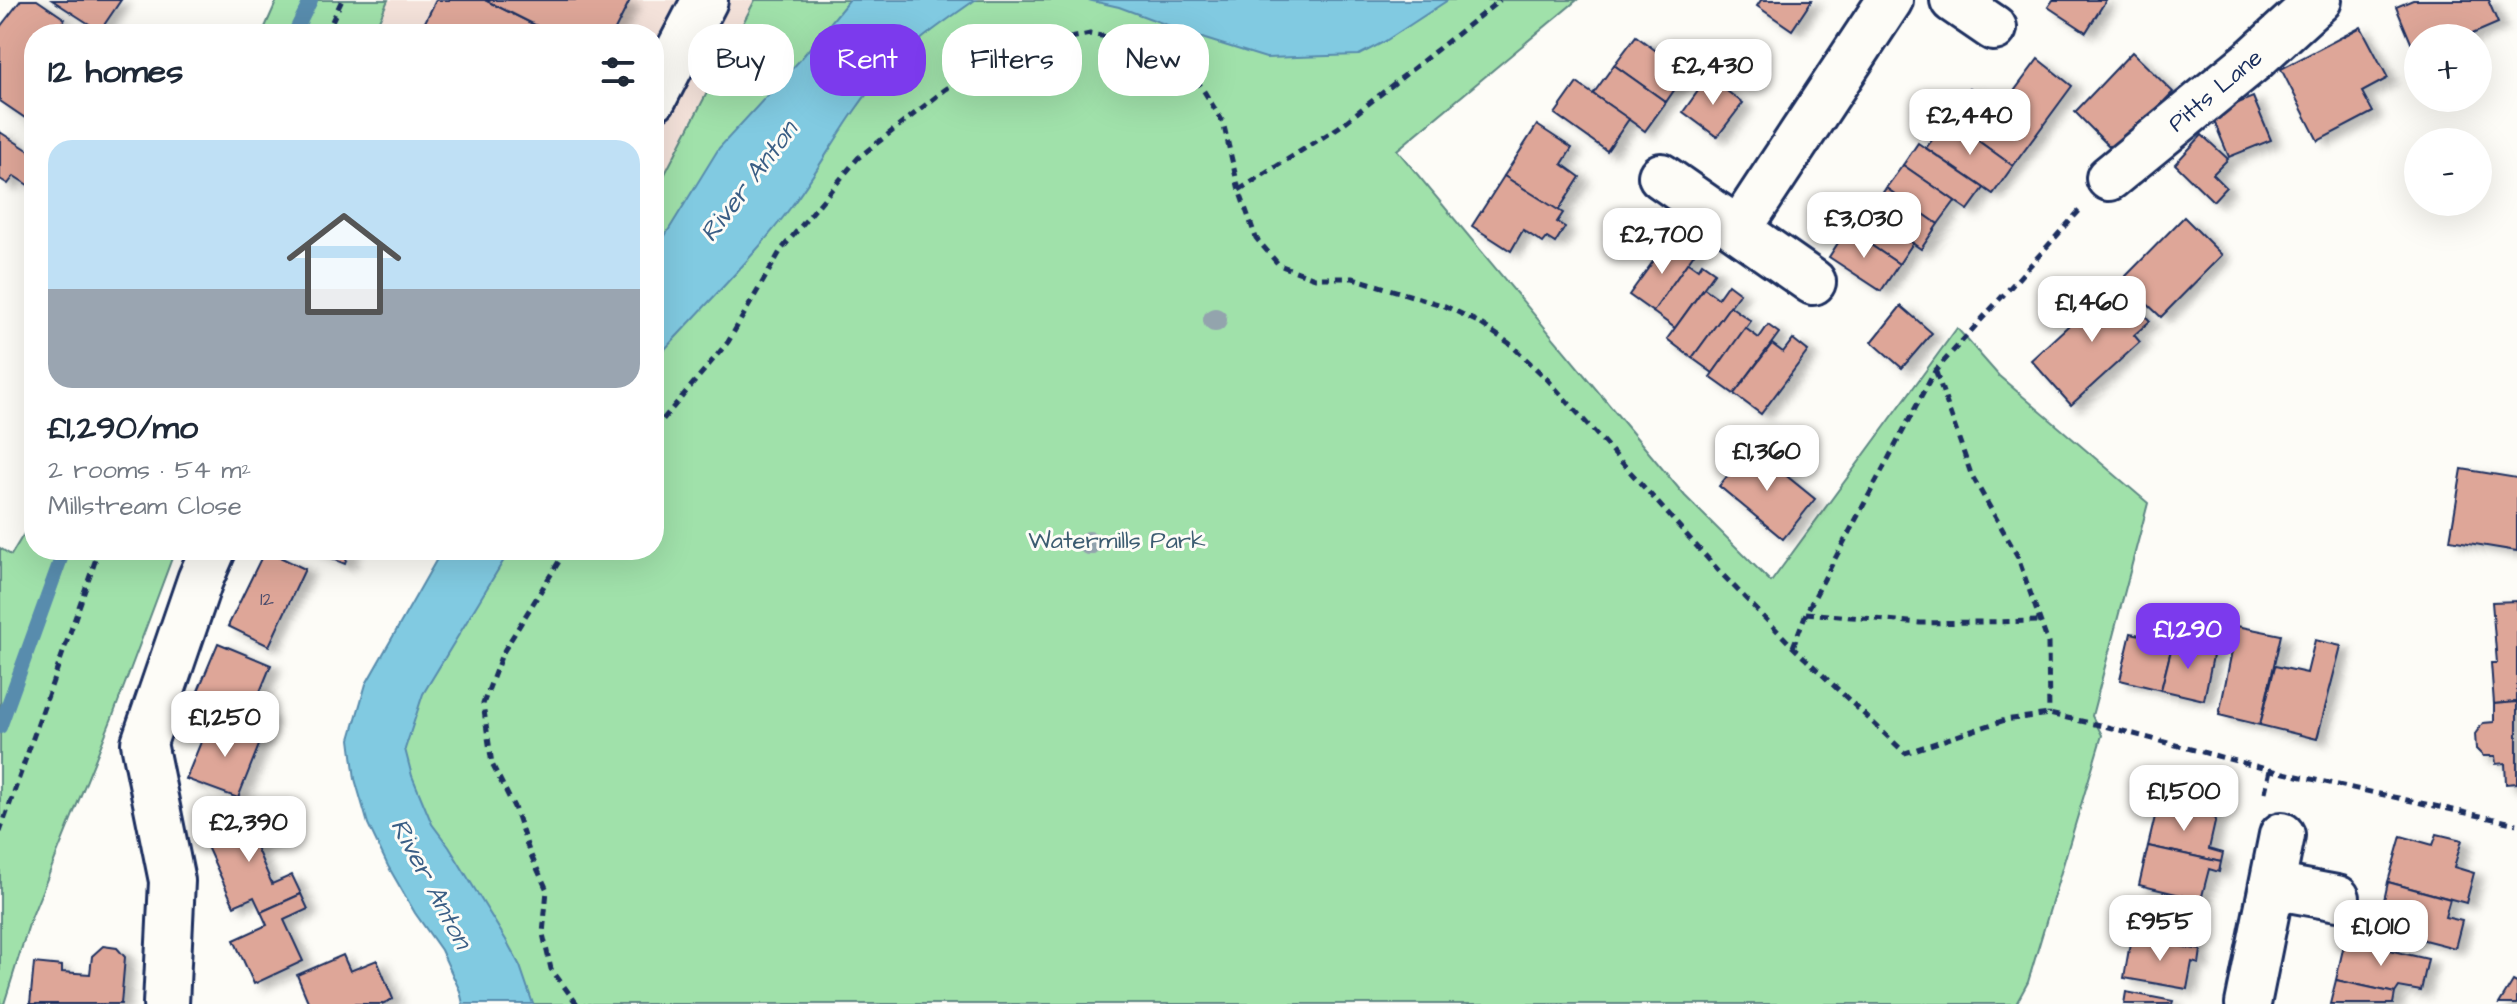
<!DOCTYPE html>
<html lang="en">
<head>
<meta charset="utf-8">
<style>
	:root { --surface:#fff; --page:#f6f6f7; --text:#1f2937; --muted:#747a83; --line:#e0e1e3; --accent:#7c3aed }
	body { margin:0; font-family:"Architects Daughter",sans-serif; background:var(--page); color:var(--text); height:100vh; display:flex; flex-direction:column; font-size:30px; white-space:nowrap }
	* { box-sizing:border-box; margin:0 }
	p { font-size:26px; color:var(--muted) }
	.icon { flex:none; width:44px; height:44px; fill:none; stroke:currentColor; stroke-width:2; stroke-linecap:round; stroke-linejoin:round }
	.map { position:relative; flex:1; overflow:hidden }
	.sheet { position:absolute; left:24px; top:24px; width:640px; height:536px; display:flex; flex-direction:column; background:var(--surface); border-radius:32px; box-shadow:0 8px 32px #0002 }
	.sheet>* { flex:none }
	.guide { position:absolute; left:688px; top:24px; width:760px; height:72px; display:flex; gap:16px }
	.controls { position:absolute; left:2404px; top:24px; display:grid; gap:16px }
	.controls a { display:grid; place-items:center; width:88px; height:88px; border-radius:50%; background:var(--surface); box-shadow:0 8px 32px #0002; font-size:40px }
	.price { position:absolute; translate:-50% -68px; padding:0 18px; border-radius:16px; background:#fff; color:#222; font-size:26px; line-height:52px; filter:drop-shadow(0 2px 4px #0008) }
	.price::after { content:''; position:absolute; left:50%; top:48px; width:24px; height:18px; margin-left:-12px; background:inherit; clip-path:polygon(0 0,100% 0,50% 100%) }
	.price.selected { background:var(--accent); color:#fff }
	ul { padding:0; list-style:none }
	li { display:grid; align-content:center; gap:16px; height:424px; padding:0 24px }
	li+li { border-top:2px solid var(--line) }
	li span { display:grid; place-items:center; height:248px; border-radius:24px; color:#555 }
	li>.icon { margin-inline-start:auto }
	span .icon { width:144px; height:144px; fill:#fffc; stroke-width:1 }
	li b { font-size:34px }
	h2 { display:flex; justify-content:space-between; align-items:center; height:96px; padding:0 24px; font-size:34px }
	.tag { padding:0 28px; border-radius:32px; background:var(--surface); box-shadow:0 8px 32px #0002; font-size:28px; line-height:72px }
	.tag.selected { background:var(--accent); color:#fff }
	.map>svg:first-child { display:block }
	.built { fill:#f4e2da }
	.green { fill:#a0e1aa; stroke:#5e8884; stroke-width:2 }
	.water { fill:#81cae1; stroke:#588cad; stroke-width:2 }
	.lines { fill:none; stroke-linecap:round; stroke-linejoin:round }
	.stream { stroke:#588cad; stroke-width:14 }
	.building { fill:#dea698; stroke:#1b2f5e; stroke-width:2; filter:url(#shadow) }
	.minor-casing { stroke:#1b2f5e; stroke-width:50 }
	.path { stroke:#1b2f5e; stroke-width:5; stroke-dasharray:8 6; stroke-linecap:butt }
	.minor { stroke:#fdfcf7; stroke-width:44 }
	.tree { fill:#93a4ad }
	.labels { text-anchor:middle; stroke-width:6; stroke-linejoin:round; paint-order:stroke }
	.number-label { font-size:20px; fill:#4c4d6c }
	.street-label { font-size:24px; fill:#1b2f5e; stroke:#fdfcf7 }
	.park-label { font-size:24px; fill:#3c5c71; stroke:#fdfcf7 }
	.water-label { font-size:26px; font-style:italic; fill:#3a5e85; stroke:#fdfcf7 }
</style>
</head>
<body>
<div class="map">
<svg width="2517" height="1004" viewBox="0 0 2517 1004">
	<defs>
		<filter id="shadow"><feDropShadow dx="9" dy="5" stdDeviation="4" flood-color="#0004"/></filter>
	</defs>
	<rect width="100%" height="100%" fill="#fdfcf7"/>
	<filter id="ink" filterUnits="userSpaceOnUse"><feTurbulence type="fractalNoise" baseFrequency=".0125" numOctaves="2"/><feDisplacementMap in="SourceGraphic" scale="16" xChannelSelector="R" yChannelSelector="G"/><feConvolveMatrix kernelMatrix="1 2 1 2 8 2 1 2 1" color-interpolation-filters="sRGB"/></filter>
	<g filter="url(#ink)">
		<path class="built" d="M291,0H758L654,202V34H277Z"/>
		<g class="green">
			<path d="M277,0H388L373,34H262Z"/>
			<path d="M755,0H1577L1397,150L1685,496L1771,582L1957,328L1999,376L2148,503L2092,716L2102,735L2028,982L2016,1004H487L406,846L392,668L465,550H654V195Z"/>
			<path d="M34,517V550H175L114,713L30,921L4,1004H0V548L11,555Z"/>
		</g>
		<g class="water">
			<path d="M849,0H975C943,23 911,44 885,72C848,113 824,163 791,207C750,262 700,310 654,361V250L663,239L719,148L800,60Z"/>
			<path d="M1088,0H1448L1384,42L1359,55L1266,58L1205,39L1119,7Z"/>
			<path d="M442,550H510L423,694L405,749L412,776L432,824L449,847L506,940L520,966L533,1004H463L460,991L441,950L415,913L388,866L368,824L355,779L350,739L366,684Z"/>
		</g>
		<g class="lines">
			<g class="stream">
				<path d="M294,34L311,0"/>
				<path d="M0,727L64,550"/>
			</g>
		</g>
		<g class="building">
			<path d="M21,0H37L65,19L55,34H34V49L29,57L34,61V124L0,101V27Z"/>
			<path d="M52,0H121L100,31Z"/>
			<path d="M436,0H485L553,34H419Z"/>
			<path d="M485,0H630L613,34H553Z"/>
			<path d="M1761,0H1812L1792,30L1757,6Z"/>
			<path d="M2053,0H2106L2086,32L2048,7Z"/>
			<path d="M2413,0H2488L2498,23L2463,38H2418L2417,57L2396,7Z"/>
			<path d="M2361,27L2388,78L2362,92L2373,112L2318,141L2281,69Z"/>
			<path d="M1636,36L1686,73L1666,102L1614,65Z"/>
			<path d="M2132,52L2173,92L2115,152L2075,112Z"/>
			<path d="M2038,59L2072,86L2013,166L1948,119L1970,88L2000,110Z"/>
			<path d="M1614,65L1666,102L1645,131L1593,94Z"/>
			<path d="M1708,77L1743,103L1717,137L1683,112Z"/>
			<path d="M1577,83L1629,119L1607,151L1555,114Z"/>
			<path d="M2253,97L2271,140L2229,157L2211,114Z"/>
			<path d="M1948,119L2013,166L1993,194L1926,148Z"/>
			<path d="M1537,125L1572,148L1562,164L1580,177L1558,211L1504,176Z"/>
			<path d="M0,132L34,154V189L14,176L8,184L0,179Z"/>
			<path d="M2202,135L2228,159L2213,174L2226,187L2213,201L2175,164Z"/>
			<path d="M1918,143L1984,188L1968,210L1903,165Z"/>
			<path d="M1903,165L1955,201L1938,224L1886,188Z"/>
			<path d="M1504,176L1563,213L1557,222L1565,227L1555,243L1547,238L1543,243L1523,230L1511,251L1472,226Z"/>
			<path d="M1886,188L1938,224L1921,249L1869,213Z"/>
			<path d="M1862,208L1913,243L1899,264L1847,229Z"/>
			<path d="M2184,217L2222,255L2161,317L2122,280Z"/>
			<path d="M1847,229L1899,264L1881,291L1829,257Z"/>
			<path d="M1688,241L1698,248L1653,312L1629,295L1665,245L1678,254Z"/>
			<path d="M1688,262L1698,269L1702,263L1715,272L1675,328L1653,312Z"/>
			<path d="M2115,283L2150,321L2134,335L2140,342L2071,405L2031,360Z"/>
			<path d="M1728,284L1740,293L1692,358L1667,339L1704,288L1718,298Z"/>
			<path d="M1730,306L1751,321L1713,373L1692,358Z"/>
			<path d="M1901,306L1932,333L1902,368L1872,342Z"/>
			<path d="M1768,325L1779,333L1734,394L1710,377L1745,328L1759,338Z"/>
			<path d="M1793,339L1808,351L1761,414L1734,394L1772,344L1783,352Z"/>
			<path d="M1751,447L1815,499L1783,539L1719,486Z"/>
			<path d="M2462,469L2517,478V551L2450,540Z"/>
			<path d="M265,550L305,569L269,646L228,626Z"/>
			<path d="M312,550H350L345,564Z"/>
			<path d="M2517,601V702L2494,704L2491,663H2497L2492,602Z"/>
			<path d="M2237,626L2281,635L2260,725L2219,715Z"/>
			<path d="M2131,633L2173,642L2161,690L2120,680Z"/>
			<path d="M2315,640L2341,646L2317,739L2260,725L2275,666L2307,673Z"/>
			<path d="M2173,642L2214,651L2204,700L2161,690Z"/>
			<path d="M218,643L271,665L253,709L270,716L263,735L225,719L228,712L195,698Z"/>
			<path d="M2517,702V783L2506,784L2505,763L2496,764L2495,756H2483L2476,749L2475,734L2483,723L2494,722V704Z"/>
			<path d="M225,719L263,735L238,798L186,779L205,732L218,737Z"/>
			<path d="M2158,804L2216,818L2209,849L2223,853L2221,862L2148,846Z"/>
			<path d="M269,811L280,836L256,847L272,884L292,875L301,894L261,912L254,897L234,906L204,840Z"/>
			<path d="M2437,834L2462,840L2454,867L2474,873L2466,903L2388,882L2401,836L2433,845Z"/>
			<path d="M2148,846L2221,862L2219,872L2209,869L2201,900L2139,885Z"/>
			<path d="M2388,882L2450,899L2445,917L2462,921L2455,948L2378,928Z"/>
			<path d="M301,894L308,909L284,920L303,961L254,984L234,940L267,925L261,912Z"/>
			<path d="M2138,899L2193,908L2190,926L2198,927L2193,949L2131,937Z"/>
			<path d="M2131,937L2201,950L2199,964L2192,962L2187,989L2124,978Z"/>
			<path d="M2345,940L2428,959L2421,991L2399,987L2395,993L2336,980Z"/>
			<path d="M103,946L117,948L125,957L121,1004H30L34,963L62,966V972L90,974L92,956Z"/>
			<path d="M343,955L350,971L377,960L393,999L382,1004H309L297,975Z"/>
			<path d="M2336,980L2395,993L2393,1004H2330Z"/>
			<path d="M2513,981L2517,983V1004H2499Z"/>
			<path d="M2126,992L2173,1001L2172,1004H2124Z"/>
		</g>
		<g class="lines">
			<g class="minor-casing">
				<g id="minor">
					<path d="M1953,0L1994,28"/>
					<path d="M654,98L705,0"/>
					<path d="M1661,176L1813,282"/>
					<path d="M2109,178L2252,61L2319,0"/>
					<path d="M1739,229L1890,0"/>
					<path d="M2273,886L2337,898"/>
					<path d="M166,1004L172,881L144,743L200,580L213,550"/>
					<path d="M2248,1004L2282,835"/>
				</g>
			</g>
			<g class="path">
				<path d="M326,34L342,0"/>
				<path d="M1239,190L1339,127L1500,0"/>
				<path d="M1936,372L1971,474L2017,555L2048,643L2049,714"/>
				<path d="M654,430L728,342L781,250L858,158L946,89L1022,48L1090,34L1131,41L1189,67L1223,122L1239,190L1256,238L1279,265L1315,278H1353L1445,306L1478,322L1509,343L1548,380L1719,571L1793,647L1905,753L2005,720L2049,714L2104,726L2270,770L2517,824"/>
				<path d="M566,550L502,654L483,704L492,764L514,807L529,851L547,890L543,934L551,969L577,1004"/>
				<path d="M1806,613L1920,623L2040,621"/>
				<path d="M1793,647L1806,613L1935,371L2080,210"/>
				<path d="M2265,792L2270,770"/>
				<path d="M0,832L99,550"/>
			</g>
			<use href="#minor" class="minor"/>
		</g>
		<g class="tree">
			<circle cx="1215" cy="320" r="12"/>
			<circle cx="1089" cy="543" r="12"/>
		</g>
	</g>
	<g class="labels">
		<g class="number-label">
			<text x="267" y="605">12</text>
		</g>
		<g class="street-label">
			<text transform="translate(2215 90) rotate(-40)" y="8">Pitts Lane</text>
		</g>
		<g class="park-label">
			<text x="1117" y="548">Watermills Park</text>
		</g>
		<g class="water-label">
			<text transform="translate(748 181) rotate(-53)" y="9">River Anton</text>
			<text transform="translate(432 883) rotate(62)" y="9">River Anton</text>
		</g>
	</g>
</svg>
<div class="controls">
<a>+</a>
<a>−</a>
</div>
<b class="price" style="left:1713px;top:107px">£2,430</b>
<b class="price" style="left:1970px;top:157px">£2,440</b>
<b class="price" style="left:1864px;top:260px">£3,030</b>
<b class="price" style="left:1662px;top:276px">£2,700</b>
<b class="price" style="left:2092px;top:344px">£1,460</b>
<b class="price" style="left:1767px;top:493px">£1,360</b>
<b class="price selected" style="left:2188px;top:671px">£1,290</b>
<b class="price" style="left:225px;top:759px">£1,250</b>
<b class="price" style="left:2184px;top:833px">£1,500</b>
<b class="price" style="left:249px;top:864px">£2,390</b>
<b class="price" style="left:2160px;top:963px">£955</b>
<b class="price" style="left:2381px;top:968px">£1,010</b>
<div class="guide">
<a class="tag">Buy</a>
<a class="tag selected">Rent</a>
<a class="tag">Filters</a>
<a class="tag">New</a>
</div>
<section class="sheet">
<h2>12 homes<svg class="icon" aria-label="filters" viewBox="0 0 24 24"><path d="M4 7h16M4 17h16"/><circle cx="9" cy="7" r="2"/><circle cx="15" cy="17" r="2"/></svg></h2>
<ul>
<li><span style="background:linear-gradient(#bfe0f5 60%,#9aa5b1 0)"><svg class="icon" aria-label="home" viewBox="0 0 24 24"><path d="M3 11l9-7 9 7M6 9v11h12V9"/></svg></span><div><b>£1,290/mo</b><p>2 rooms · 54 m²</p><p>Millstream Close</p></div></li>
</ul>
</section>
</div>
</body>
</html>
